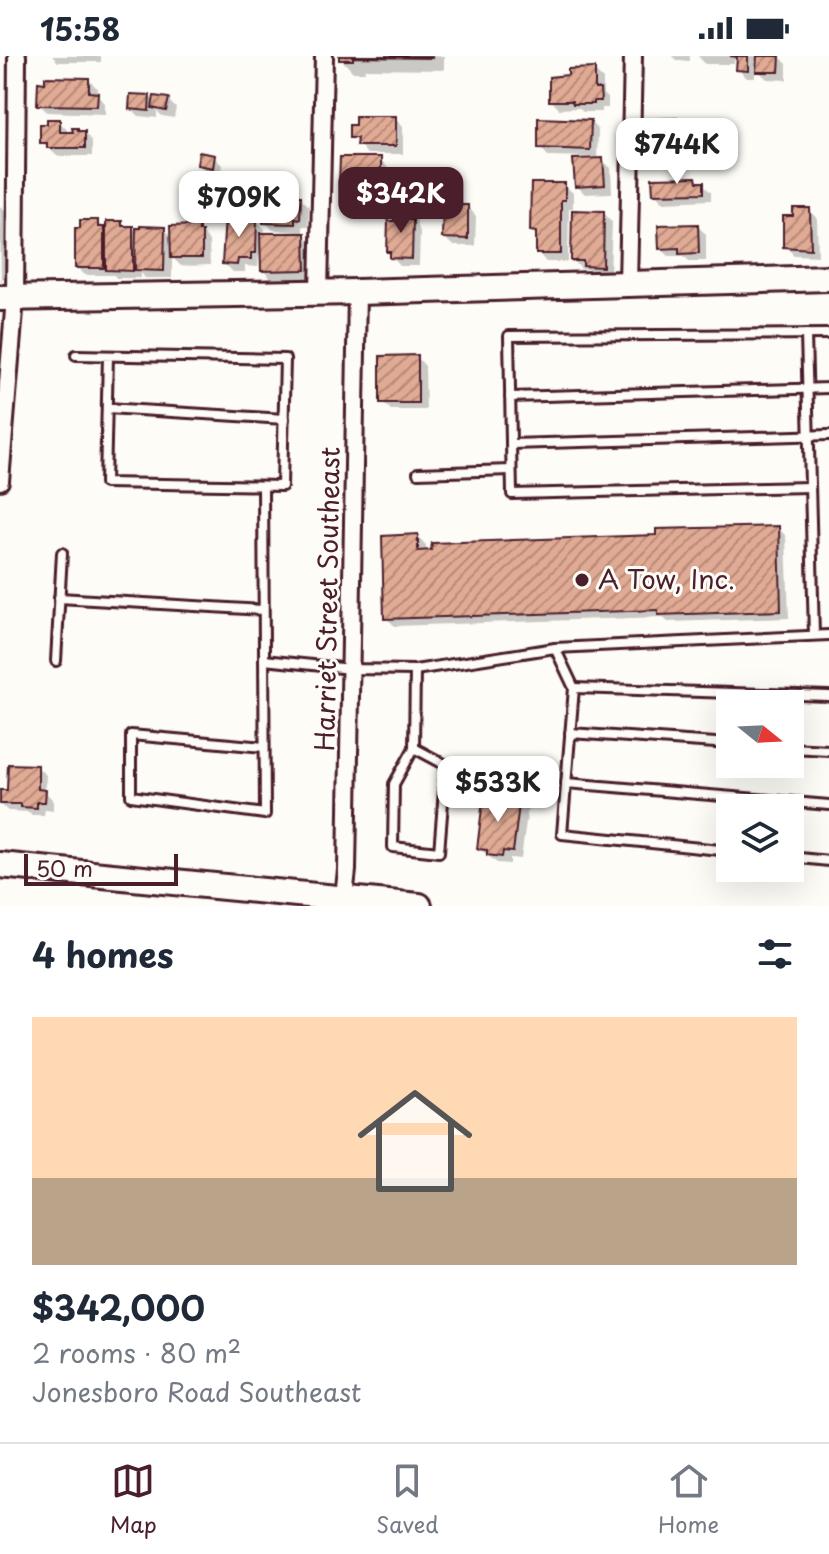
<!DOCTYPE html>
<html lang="en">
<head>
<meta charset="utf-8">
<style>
	:root { --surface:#fff; --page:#f2f2f3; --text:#1f2937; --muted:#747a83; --line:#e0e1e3; --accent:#4a1f2b }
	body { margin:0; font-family:"Playpen Sans",sans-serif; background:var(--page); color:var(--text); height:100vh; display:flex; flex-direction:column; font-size:30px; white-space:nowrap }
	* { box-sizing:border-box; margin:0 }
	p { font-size:26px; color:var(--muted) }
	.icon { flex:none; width:44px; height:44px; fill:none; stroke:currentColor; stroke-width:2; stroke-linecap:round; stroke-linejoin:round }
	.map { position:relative; height:850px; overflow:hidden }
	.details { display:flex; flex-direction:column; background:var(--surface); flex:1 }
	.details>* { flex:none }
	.needle { width:52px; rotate:108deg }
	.controls { position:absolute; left:716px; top:634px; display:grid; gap:16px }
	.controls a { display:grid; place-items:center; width:88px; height:88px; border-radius:0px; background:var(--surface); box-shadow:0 8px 32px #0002; font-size:40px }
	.scale { position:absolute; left:24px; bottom:20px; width:154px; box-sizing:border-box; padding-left:8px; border:4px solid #4a1f2b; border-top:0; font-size:22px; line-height:28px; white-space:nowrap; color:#4a1f2b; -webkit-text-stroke:6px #fdfcf7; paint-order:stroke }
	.price { position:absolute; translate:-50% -68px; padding:0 18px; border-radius:16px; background:#fff; color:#222; font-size:26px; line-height:52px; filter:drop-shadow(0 2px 4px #0008) }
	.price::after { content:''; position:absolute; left:50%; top:48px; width:24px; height:18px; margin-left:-12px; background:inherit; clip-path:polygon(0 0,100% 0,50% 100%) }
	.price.on { background:var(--accent); color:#fff }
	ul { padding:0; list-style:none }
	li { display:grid; align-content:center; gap:16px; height:424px; padding:0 32px }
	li+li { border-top:2px solid var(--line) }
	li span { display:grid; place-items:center; height:248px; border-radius:0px; color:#555 }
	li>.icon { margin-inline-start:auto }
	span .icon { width:144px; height:144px; fill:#fffc; stroke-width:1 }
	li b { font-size:34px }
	h2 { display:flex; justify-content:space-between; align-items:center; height:96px; padding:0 32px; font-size:34px }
	.status { display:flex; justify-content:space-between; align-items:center; height:56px; padding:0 40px; background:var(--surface); direction:ltr }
	.status svg { height:22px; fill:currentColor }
	.tabs { display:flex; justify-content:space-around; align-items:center; height:112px; border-top:2px solid var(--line); background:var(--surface); font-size:22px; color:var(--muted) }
	.tabs a { display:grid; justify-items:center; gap:4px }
	.tabs .on { color:var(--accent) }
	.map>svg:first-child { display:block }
	.shadow { fill:#0003 }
	.building { fill:url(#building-hatch); stroke:#4a1f2b; stroke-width:2 }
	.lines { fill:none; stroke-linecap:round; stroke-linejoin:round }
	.lane-casing { stroke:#4a1f2b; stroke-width:14 }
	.street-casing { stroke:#4a1f2b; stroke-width:22 }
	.secondary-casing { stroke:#4a1f2b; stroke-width:30 }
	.lane { stroke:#fdfcf7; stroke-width:8 }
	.street { stroke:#fdfcf7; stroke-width:16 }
	.secondary { stroke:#fdfcf7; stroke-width:24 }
	.poi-dot { fill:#4a1f2b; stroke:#fdfcf7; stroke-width:3 }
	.labels { text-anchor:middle; stroke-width:6; stroke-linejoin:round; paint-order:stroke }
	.poi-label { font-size:26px; fill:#4a1f2b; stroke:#fdfcf7; text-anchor:start }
	.street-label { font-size:26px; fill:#4a1f2b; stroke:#fdfcf7 }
</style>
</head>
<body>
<div class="status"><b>15:58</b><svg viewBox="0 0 49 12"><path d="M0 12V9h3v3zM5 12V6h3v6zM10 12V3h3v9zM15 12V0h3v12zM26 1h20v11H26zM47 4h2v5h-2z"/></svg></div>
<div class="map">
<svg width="829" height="850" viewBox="0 0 829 850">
	<defs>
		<pattern id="building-hatch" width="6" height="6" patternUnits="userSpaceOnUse" patternTransform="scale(2)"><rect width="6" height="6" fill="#e0aa94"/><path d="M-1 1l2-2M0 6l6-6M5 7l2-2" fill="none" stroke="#b88a79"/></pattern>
	</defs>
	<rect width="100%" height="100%" fill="#fdfcf7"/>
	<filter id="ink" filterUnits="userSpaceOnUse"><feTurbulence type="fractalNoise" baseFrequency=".0125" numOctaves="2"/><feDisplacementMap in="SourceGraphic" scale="16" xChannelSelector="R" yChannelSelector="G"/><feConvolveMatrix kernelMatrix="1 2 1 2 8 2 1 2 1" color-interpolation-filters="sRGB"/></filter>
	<g filter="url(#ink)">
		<g class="shadow">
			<path d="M52,0H101V6H58Z"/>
			<path d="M341,0H444V14L365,13V16H353L341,3Z"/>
			<path d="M672,0H690V5L676,4Z"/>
			<path d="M698,0H779L787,8V24L767,23L755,12V22H747L739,14V7L734,3V8H705Z"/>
			<path d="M594,14L603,23V38L608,43V52H602V56H583L579,52L559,53L551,44Z"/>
			<path d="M89,24L97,32V39L105,47V58L47,56L39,48Z"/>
			<path d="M150,41L155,47L168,44L176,52L174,62L162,60L157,55V62L139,60L131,52Z"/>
			<path d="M395,62L403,71V98H367L352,81L357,71Z"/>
			<path d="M676,64L684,72V75H688L696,83L697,102L662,103L653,95Z"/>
			<path d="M59,65L67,74V78L84,77L92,85V100H57L42,86Z"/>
			<path d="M590,66L598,74L597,104H602L611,112L612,137L585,138L577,130L595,104V101L548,100L540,91Z"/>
			<path d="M214,101L222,109L220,119L208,117L199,109Z"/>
			<path d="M380,103L388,112V146H376L368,136H349L341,128Z"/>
			<path d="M423,113H428L436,121V131H431L423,123Z"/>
			<path d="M696,123L711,136V144L663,146L655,137Z"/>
			<path d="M564,129L573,137V152H569L568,206H546L538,197V181L532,175Z"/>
			<path d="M294,136L309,150L308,170H303V179L317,192L318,226L275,227L263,214L262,198H259L258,211L245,210V216H233L224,207L256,164L265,173L264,179H296V176L273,174L265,166Z"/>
			<path d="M0,150L9,158L4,222H2L1,232Z"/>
			<path d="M468,151L476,160L475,190H453L444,181Z"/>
			<path d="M409,154L417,162V171L420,175L419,210H400L392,201L396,167Z"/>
			<path d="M809,154L817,162L818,200L794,199L785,190L795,162Z"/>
			<path d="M604,157L612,166L610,218H593L588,213H581L573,204Z"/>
			<path d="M97,166L108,177L122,167L127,172H133L138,178L164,173L172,181L198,171L209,185L210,209L181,210L172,201V222H145L141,217V222H116L114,219H85L77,211Z"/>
			<path d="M697,170L706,178V205H689L684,200H669L660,192Z"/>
			<path d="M417,301L425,310L426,354H391L382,346Z"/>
			<path d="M778,472L786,480L789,562L668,566L663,561L395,570L386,562L417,480L426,489V497L433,496Z"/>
			<path d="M37,711L46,719L45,736L53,744V754L45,753L44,759H32L29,756L8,755L0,748V736H9Z"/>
			<path d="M519,743L528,751L521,803L510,802V808L497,807L479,792Z"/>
		</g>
		<g class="building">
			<path d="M339,0H432V2L353,1V4H339Z"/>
			<path d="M730,0H748V15L736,14L737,1Z"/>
			<path d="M757,0H780L779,16H756Z"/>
			<path d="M595,12V33H600L601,45H594V48H573L572,45H549V21L568,19V13Z"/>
			<path d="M45,21L89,22V36L98,37L97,50L37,49L38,26L45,27Z"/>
			<path d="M130,38L150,39L149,55L129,53Z"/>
			<path d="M154,40L169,42L166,55L152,52Z"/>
			<path d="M355,60H396V90H356L357,82H349V69H355Z"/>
			<path d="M538,62L591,64L590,94L538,92Z"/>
			<path d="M677,62V73H688L689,94L651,96L650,63Z"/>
			<path d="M47,63H60V76H73L72,72H78V75H85V92H47V87H40V68H47Z"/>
			<path d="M199,96L215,99L213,112L197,109Z"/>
			<path d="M340,101H381V138H366V129L339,128Z"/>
			<path d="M603,102L605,129L575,131L573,103Z"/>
			<path d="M696,121L697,126H704V137L653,138L652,122Z"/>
			<path d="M531,127H565V144H561V198H536V176L530,175Z"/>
			<path d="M264,133L295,134L294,140H301L300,163L295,162V168L263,167Z"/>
			<path d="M443,149H468V183L442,182Z"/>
			<path d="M395,151L409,152V164H413L412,203L390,202V196H387L388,165H394Z"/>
			<path d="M793,152H810L811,193L783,191V160H793Z"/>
			<path d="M572,154L604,155L603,211L583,210V205H571Z"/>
			<path d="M225,161L257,162L256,197H251V203H238L237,209L222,208Z"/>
			<path d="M80,164H98V171H104V212H75V172H80Z"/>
			<path d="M106,165H122V170H133V215L106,214Z"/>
			<path d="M698,168L699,197L679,198V192L659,193L658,169Z"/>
			<path d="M199,169V175H202V202H171L170,170Z"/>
			<path d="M140,170L165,171L164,215L135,214L136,172H140Z"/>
			<path d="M260,177H305L306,214L261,215Z"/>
			<path d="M418,299V347H380V300Z"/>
			<path d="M779,470L781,555L658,559V554L384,563L382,480L418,478V495L431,494L432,487L656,479V473Z"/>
			<path d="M8,708L38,709V733L46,734L45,746H37V752L21,751V748H0V734H7Z"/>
			<path d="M484,736L520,741L513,796L503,795L502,801L487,799V794L477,793Z"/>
		</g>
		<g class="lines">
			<g class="lane-casing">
				<g id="lane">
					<path d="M806,278L814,579"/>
					<path d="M76,299L285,303L282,430L105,427L108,300"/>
					<path d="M510,341L829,332"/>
					<path d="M107,352L284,363"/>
					<path d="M511,388L829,379"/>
					<path d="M418,417L511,414"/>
					<path d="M263,430L265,758L131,740V679L264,691"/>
					<path d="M810,431L512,438L509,280L829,278"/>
					<path d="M59,542L263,554"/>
					<path d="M555,592L574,632L562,778L730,795"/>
					<path d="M264,604L351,613L415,614L555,592L829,579"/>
					<path d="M56,605L62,497"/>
					<path d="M574,632L829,640"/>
					<path d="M570,677L730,688"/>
					<path d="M414,692L446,709L439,796L393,791L394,728L414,692L415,614"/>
					<path d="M790,692L829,694"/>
					<path d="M566,727L829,749"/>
					<path d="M790,801L829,805"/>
				</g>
			</g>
			<g class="street-casing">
				<g id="street">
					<path d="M628,228L633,0"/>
					<path d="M319,236L324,0"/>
					<path d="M0,425L15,242L17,0"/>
					<path d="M343,850L347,814L357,236"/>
				</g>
			</g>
			<g class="secondary-casing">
				<g id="secondary">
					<path d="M0,242L357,236L829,222"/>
					<path d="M0,809L419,850"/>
				</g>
			</g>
			<use href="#lane" class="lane"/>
			<use href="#street" class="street"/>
			<use href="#secondary" class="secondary"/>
		</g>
	</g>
	<circle class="poi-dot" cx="582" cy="524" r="8"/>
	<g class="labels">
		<g class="poi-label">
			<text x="598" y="533">A Tow, Inc.</text>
		</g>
		<g class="street-label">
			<text transform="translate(328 543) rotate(-89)" y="9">Harriet Street Southeast</text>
		</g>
	</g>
</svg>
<div class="controls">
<a><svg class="needle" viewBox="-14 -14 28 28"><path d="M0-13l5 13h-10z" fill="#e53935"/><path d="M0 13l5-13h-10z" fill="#747a83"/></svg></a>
<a><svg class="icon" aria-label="layers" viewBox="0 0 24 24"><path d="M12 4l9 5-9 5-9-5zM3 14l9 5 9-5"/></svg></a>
</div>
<div class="scale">50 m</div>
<b class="price" style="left:677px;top:130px">$744K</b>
<b class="price on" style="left:401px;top:179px">$342K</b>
<b class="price" style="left:239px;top:183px">$709K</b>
<b class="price" style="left:498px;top:768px">$533K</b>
</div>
<section class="details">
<h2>4 homes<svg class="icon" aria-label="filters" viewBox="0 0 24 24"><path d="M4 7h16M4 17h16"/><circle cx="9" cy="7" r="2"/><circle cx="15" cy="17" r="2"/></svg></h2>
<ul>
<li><span style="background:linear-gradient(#ffd9b3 65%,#b9a48a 0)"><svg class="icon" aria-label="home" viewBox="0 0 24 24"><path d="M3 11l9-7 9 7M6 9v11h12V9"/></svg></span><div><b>$342,000</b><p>2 rooms · 80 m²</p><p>Jonesboro Road Southeast</p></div></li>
</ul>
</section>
<nav class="tabs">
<a class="on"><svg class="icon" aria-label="map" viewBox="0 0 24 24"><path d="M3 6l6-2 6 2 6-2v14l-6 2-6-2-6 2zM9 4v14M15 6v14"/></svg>Map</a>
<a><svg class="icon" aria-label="saved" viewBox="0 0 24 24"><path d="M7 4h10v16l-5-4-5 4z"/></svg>Saved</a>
<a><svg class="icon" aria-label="home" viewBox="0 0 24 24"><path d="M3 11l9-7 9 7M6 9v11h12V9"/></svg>Home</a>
</nav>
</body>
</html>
